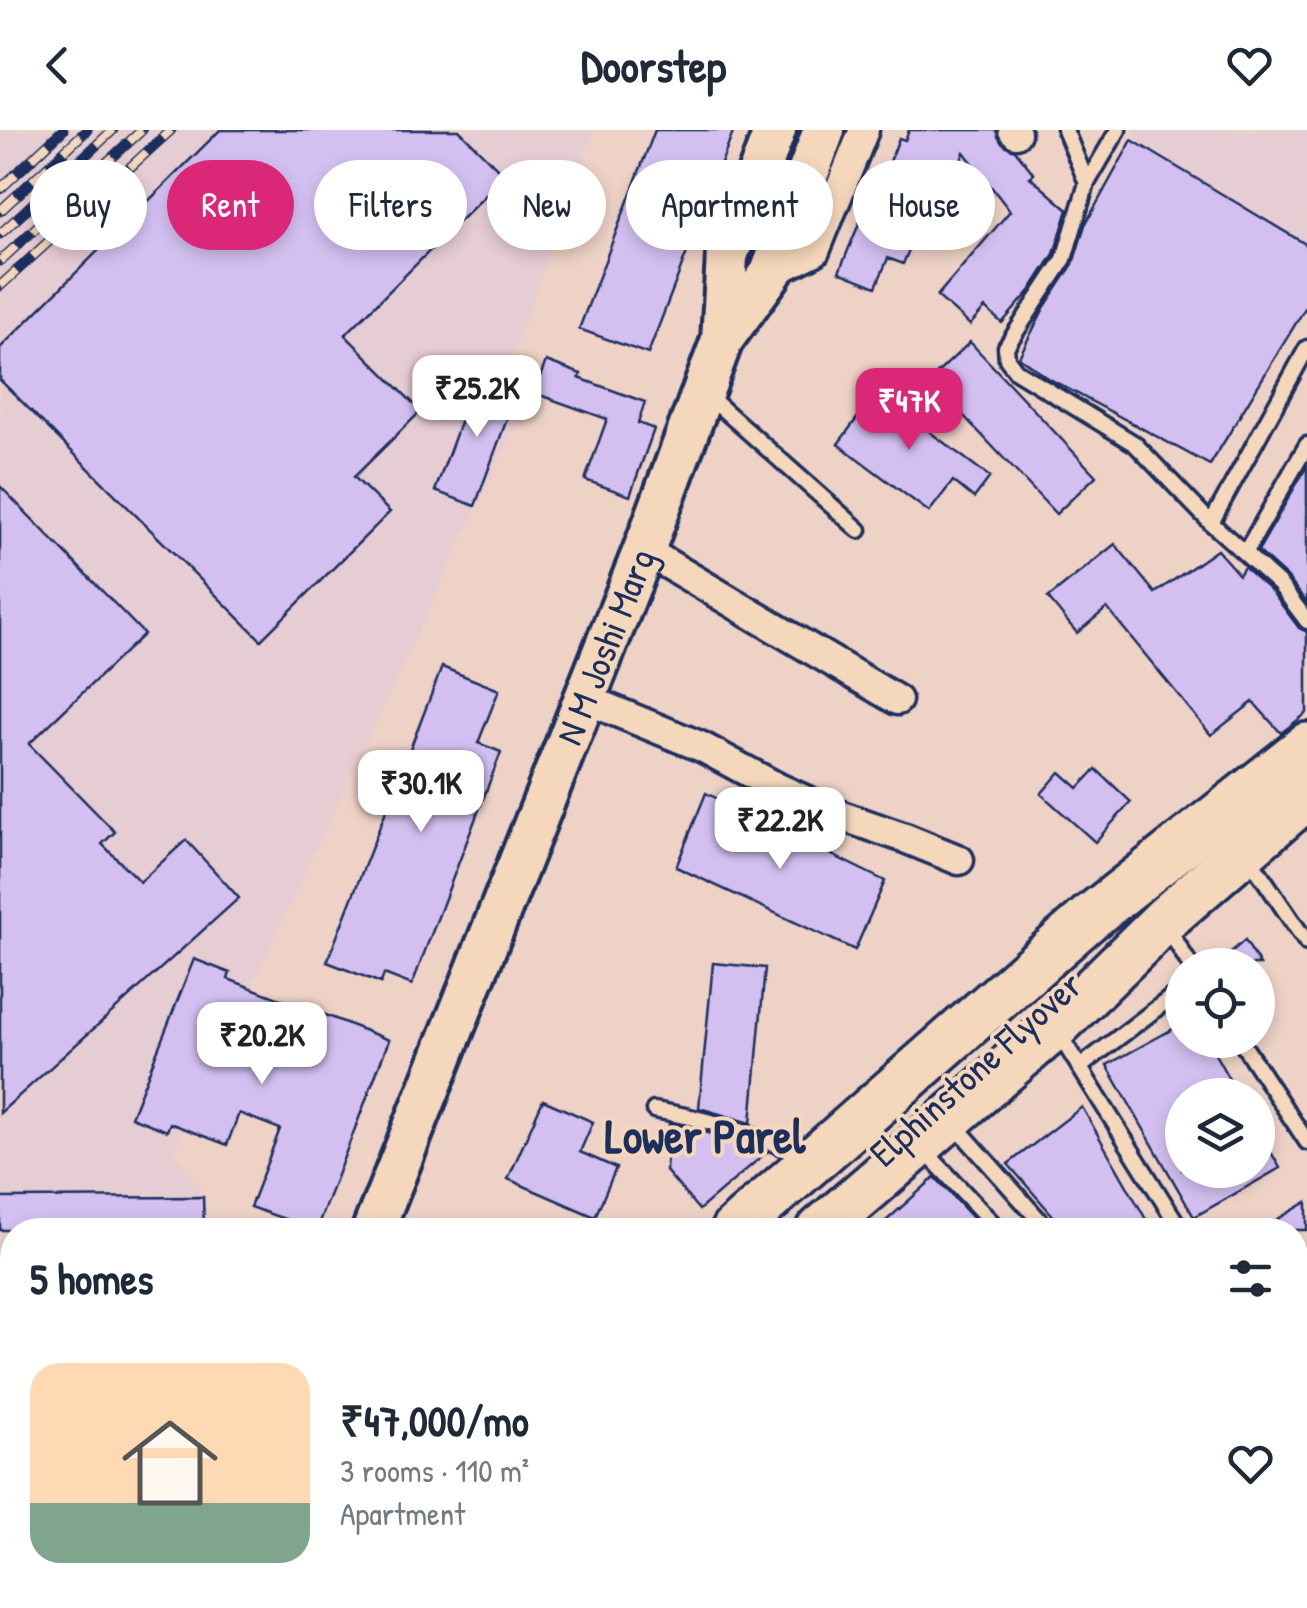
<!DOCTYPE html>
<html lang="en">
<head>
<meta charset="utf-8">
<style>
	:root { --surface:#fff; --page:#f6f6f7; --text:#1f2937; --muted:#747a83; --accent:#db2777 }
	body { margin:0; font-family:"Patrick Hand",sans-serif; background:var(--page); color:var(--text); height:100vh; display:flex; flex-direction:column; font-size:38px; white-space:nowrap }
	* { box-sizing:border-box; margin:0 }
	p { font-size:32px; color:var(--muted) }
	.icon { flex:none; width:55px; height:55px; fill:none; stroke:currentColor; stroke-width:2; stroke-linecap:round; stroke-linejoin:round }
	.map { position:relative; flex:1; overflow:hidden }
	.details { position:absolute; left:0px; top:1088px; width:1308px; height:392px; display:flex; flex-direction:column; background:var(--surface); border-radius:40px 40px 0 0; box-shadow:0 5px 15px #0003 }
	.details>* { flex:none }
	.banner { position:absolute; left:30px; top:30px; width:1248px; height:90px; display:flex; gap:20px }
	.tools { position:absolute; left:1165px; top:818px; display:grid; gap:20px }
	.tools a { display:grid; place-items:center; width:110px; height:110px; border-radius:50%; background:var(--surface); box-shadow:0 5px 15px #0003; font-size:50px }
	.price { position:absolute; translate:-50% -85px; padding:0 22px; border-radius:20px; background:#fff; color:#222; font-size:32px; line-height:65px; filter:drop-shadow(0 2px 5px #0008) }
	.price::after { content:''; position:absolute; left:50%; top:60px; width:30px; height:22px; margin-left:-15px; background:inherit; clip-path:polygon(0 0,100% 0,50% 100%) }
	.price.active { background:var(--accent); color:#fff }
	ul { padding:0; list-style:none }
	li { display:flex; align-items:center; gap:30px; height:250px; padding:0 30px }
	li span { display:grid; place-items:center; flex:none; width:280px; height:200px; border-radius:30px; color:#555 }
	li>.icon { margin-inline-start:auto }
	span .icon { width:120px; height:120px; fill:#fffc; stroke-width:1 }
	li b { font-size:42px }
	h2 { display:flex; justify-content:space-between; align-items:center; height:120px; padding:0 30px; font-size:42px }
	.tag { padding:0 35px; border-radius:45px; background:var(--surface); box-shadow:0 5px 15px #0003; font-size:35px; line-height:90px }
	.tag.active { background:var(--accent); color:#fff }
	header { display:flex; justify-content:space-between; align-items:center; height:130px; padding:0 30px; background:var(--surface); font-size:45px; font-weight:700 }
	.map>svg:first-child { display:block }
	.built { fill:#e6cdd3 }
	.green { fill:#cee9a0; stroke:#748c7f; stroke-width:2.5 }
	.water { fill:#abd6f7; stroke:#7193ba; stroke-width:2.5 }
	.building { fill:#d3c0f1; stroke:#1b2f5e; stroke-width:2.5 }
	.lines { fill:none; stroke-linecap:round; stroke-linejoin:round }
	.lane-casing { stroke:#1b2f5e; stroke-width:21 }
	.street-casing { stroke:#1b2f5e; stroke-width:35 }
	.secondary-casing { stroke:#1b2f5e; stroke-width:48 }
	.primary-casing { stroke:#1b2f5e; stroke-width:52 }
	.lane { stroke:#f5d7bb; stroke-width:14 }
	.street { stroke:#f5d7bb; stroke-width:28 }
	.secondary { stroke:#f5d7bb; stroke-width:40 }
	.primary { stroke:#f5d7bb; stroke-width:45 }
	.rail-casing { stroke:#1b2f5e; stroke-width:11 }
	.rail { stroke:#f5d7bb; stroke-width:8; stroke-dasharray:22; stroke-linecap:butt }
	.labels { text-anchor:middle; stroke-width:8; stroke-linejoin:round; paint-order:stroke }
	.street-label { font-size:38px; fill:#1b2f5e; stroke:#f5d7bb }
	.district-label { font-size:48px; font-weight:bold; fill:#1b2f5e; stroke:#f5d7bb }
</style>
</head>
<body>
<header><svg class="icon" aria-label="back" viewBox="0 0 24 24"><path d="M15 5l-7 7 7 7"/></svg>Doorstep<svg class="icon" aria-label="heart" viewBox="0 0 24 24"><path d="M12 20l-8-8c-3-5 5-10 8-4 3-6 11-1 8 4z"/></svg></header>
<div class="map">
<svg width="1307" height="1478" viewBox="0 0 1307 1478">
	<rect width="100%" height="100%" fill="#eed2c6"/>
	<filter id="ink" filterUnits="userSpaceOnUse"><feTurbulence type="fractalNoise" baseFrequency=".01" numOctaves="2"/><feDisplacementMap in="SourceGraphic" scale="20" xChannelSelector="R" yChannelSelector="G"/><feConvolveMatrix kernelMatrix="1 2 1 2 8 2 1 2 1" color-interpolation-filters="sRGB"/></filter>
	<g filter="url(#ink)">
		<g class="built">
			<path d="M0,0H594L511,230L529,267L173,1022L199,1055L214,1100H12V1468H146V1478H0Z"/>
			<path d="M1137,0H1307V175L1210,335L1017,231Z"/>
		</g>
		<path class="green" d="M586,1468H749L738,1478H574Z"/>
		<path class="water" d="M765,1468H819L829,1478H755Z"/>
		<g class="building">
			<path d="M220,0H459L505,46L345,205L421,281L354,347L390,382L261,510L0,250V218Z"/>
			<path d="M655,0H734L648,224L579,199Z"/>
			<path d="M909,0H996L1001,12L1015,20L1034,44L1030,47L1068,80L1054,124L1030,161L1002,193L985,178L970,195L937,166L1010,81L964,22L955,48L941,44L903,134L888,128L876,157L839,142L878,48L883,50L899,8L905,10Z"/>
			<path d="M1132,10L1307,115V175L1210,335L1048,248L1019,227L1044,178L1073,134L1085,95Z"/>
			<path d="M970,212L1096,346L1056,384L930,250Z"/>
			<path d="M546,231L581,244L579,248L645,272L638,293L654,299L630,366L585,350L607,289L534,263Z"/>
			<path d="M478,244L518,259L475,376L435,361Z"/>
			<path d="M880,257L899,271L895,276L990,347L974,368L953,351L929,382L838,314Z"/>
			<path d="M1307,336V473L1287,447L1258,421Z"/>
			<path d="M0,356L144,504L29,614L115,702L102,714L140,752L186,710L239,768L0,983Z"/>
			<path d="M1115,414L1155,463L1217,420L1239,445L1244,437L1272,462L1299,498L1307,502V583L1281,603L1253,572L1211,605L1107,478L1077,503L1048,468Z"/>
			<path d="M442,537L499,560L478,613L501,622L412,855L384,844L381,853L327,832Z"/>
			<path d="M1096,639L1131,672L1095,712L1041,664L1060,642L1078,658Z"/>
			<path d="M706,663L885,751L855,820L676,737Z"/>
			<path d="M1245,810L1260,835H1216Z"/>
			<path d="M194,829L230,843L228,849L283,870L270,906L309,922L323,884L389,910L316,1100L250,1077L280,999L239,983L227,1015L170,993L167,1001L131,987Z"/>
			<path d="M713,833L765,838L751,993L699,978Z"/>
			<path d="M1182,894V910H1207L1238,965H1182V1040H1258V999L1280,1038L1194,1087L1107,935Z"/>
			<path d="M543,970L593,992L580,1022L616,1038L595,1087L508,1049Z"/>
			<path d="M1082,977L1152,1100H1085L1077,1092L1062,1096L1008,1034Z"/>
			<path d="M669,994L729,1008L767,1022L699,1080L666,1041Z"/>
			<path d="M935,1047L984,1100H876Z"/>
			<path d="M203,1067L204,1100H0V1068Z"/>
			<path d="M1307,1072V1100H1259Z"/>
		</g>
		<g class="lines">
			<g class="lane-casing">
				<g id="lane">
					<path d="M1065,0L1087,53"/>
					<path d="M1118,0L1087,53L1064,129L1006,217L1007,229L1016,241L1135,314L1211,393L1280,455L1307,491"/>
					<path d="M707,265L859,400"/>
					<path d="M1211,393L1307,218"/>
					<path d="M1245,423L1307,315"/>
					<path d="M1248,726L1307,813"/>
					<path d="M1166,795L1190,835"/>
					<path d="M1057,901L1181,1100"/>
					<path d="M1240,910L1307,1012"/>
					<path d="M1080,937L1182,859"/>
					<path d="M654,980C707,989 758,1003 805,1028"/>
					<path d="M952,992L1048,1100"/>
					<path d="M924,1020L999,1100"/>
					<path d="M1295,1282L1305,1299L1295,1311"/>
					<path d="M1295,1427L1307,1450"/>
					<path d="M1131,1478L1140,1468"/>
				</g>
			</g>
			<g class="street-casing">
				<g id="street">
					<path d="M1013,0L1016,3"/>
					<path d="M771,143L815,121L864,0"/>
					<path d="M644,420L897,570"/>
					<path d="M583,568L702,617L778,658L833,683L905,708L959,730"/>
					<path d="M1022,1468L1032,1478"/>
					<path d="M932,1478L945,1468"/>
				</g>
			</g>
			<g class="secondary-casing">
				<g id="secondary">
					<path d="M722,210L727,126L775,0"/>
					<path id="s1" d="M373,1100L644,420L722,210L771,143L824,0"/>
				</g>
			</g>
			<g class="primary-casing">
				<g id="primary">
					<path d="M734,1100L1088,789L1307,616"/>
					<path d="M820,1100L1055,897L1164,790L1307,666"/>
					<path d="M263,1472L265,1478"/>
					<path d="M328,1478L340,1468"/>
					<path d="M385,1478L397,1468"/>
				</g>
			</g>
			<use href="#lane" class="lane"/>
			<use href="#street" class="street"/>
			<use href="#secondary" class="secondary"/>
			<use href="#primary" class="primary"/>
			<g class="rail-casing">
				<g id="rail">
					<path d="M0,59L63,0"/>
					<path d="M0,81L87,0"/>
					<path d="M0,104L113,0"/>
					<path d="M0,131L142,0"/>
					<path d="M0,156L171,0"/>
				</g>
			</g>
			<use href="#rail" class="rail"/>
		</g>
	</g>
	<g class="labels">
		<g class="street-label">
			<text dy="13" stroke="none"><textPath href="#s1" startOffset="628">N M Joshi Marg</textPath></text>
			<text transform="translate(976 939) rotate(-42)" y="13">Elphinstone Flyover</text>
		</g>
		<g class="district-label">
			<text x="705" y="1023">Lower Parel</text>
		</g>
	</g>
</svg>
<div class="tools">
<a><svg class="icon" aria-label="locate" viewBox="0 0 24 24"><circle cx="12" cy="12" r="6"/><path d="M12 2v4M12 18v4M2 12h4M18 12h4"/></svg></a>
<a><svg class="icon" aria-label="layers" viewBox="0 0 24 24"><path d="M12 4l9 5-9 5-9-5zM3 14l9 5 9-5"/></svg></a>
</div>
<b class="price" style="left:477px;top:310px">₹25.2K</b>
<b class="price active" style="left:909px;top:323px">₹47K</b>
<b class="price" style="left:421px;top:705px">₹30.1K</b>
<b class="price" style="left:780px;top:742px">₹22.2K</b>
<b class="price" style="left:262px;top:957px">₹20.2K</b>
<div class="banner">
<a class="tag">Buy</a>
<a class="tag active">Rent</a>
<a class="tag">Filters</a>
<a class="tag">New</a>
<a class="tag">Apartment</a>
<a class="tag">House</a>
</div>
<section class="details">
<h2>5 homes<svg class="icon" aria-label="filters" viewBox="0 0 24 24"><path d="M4 7h16M4 17h16"/><circle cx="9" cy="7" r="2"/><circle cx="15" cy="17" r="2"/></svg></h2>
<ul>
<li><span style="background:linear-gradient(#ffd9b3 70%,#7fa58c 0)"><svg class="icon" aria-label="home" viewBox="0 0 24 24"><path d="M3 11l9-7 9 7M6 9v11h12V9"/></svg></span><div><b>₹47,000/mo</b><p>3 rooms · 110 m²</p><p>Apartment</p></div><svg class="icon" aria-label="heart" viewBox="0 0 24 24"><path d="M12 20l-8-8c-3-5 5-10 8-4 3-6 11-1 8 4z"/></svg></li>
</ul>
</section>
</div>
</body>
</html>
